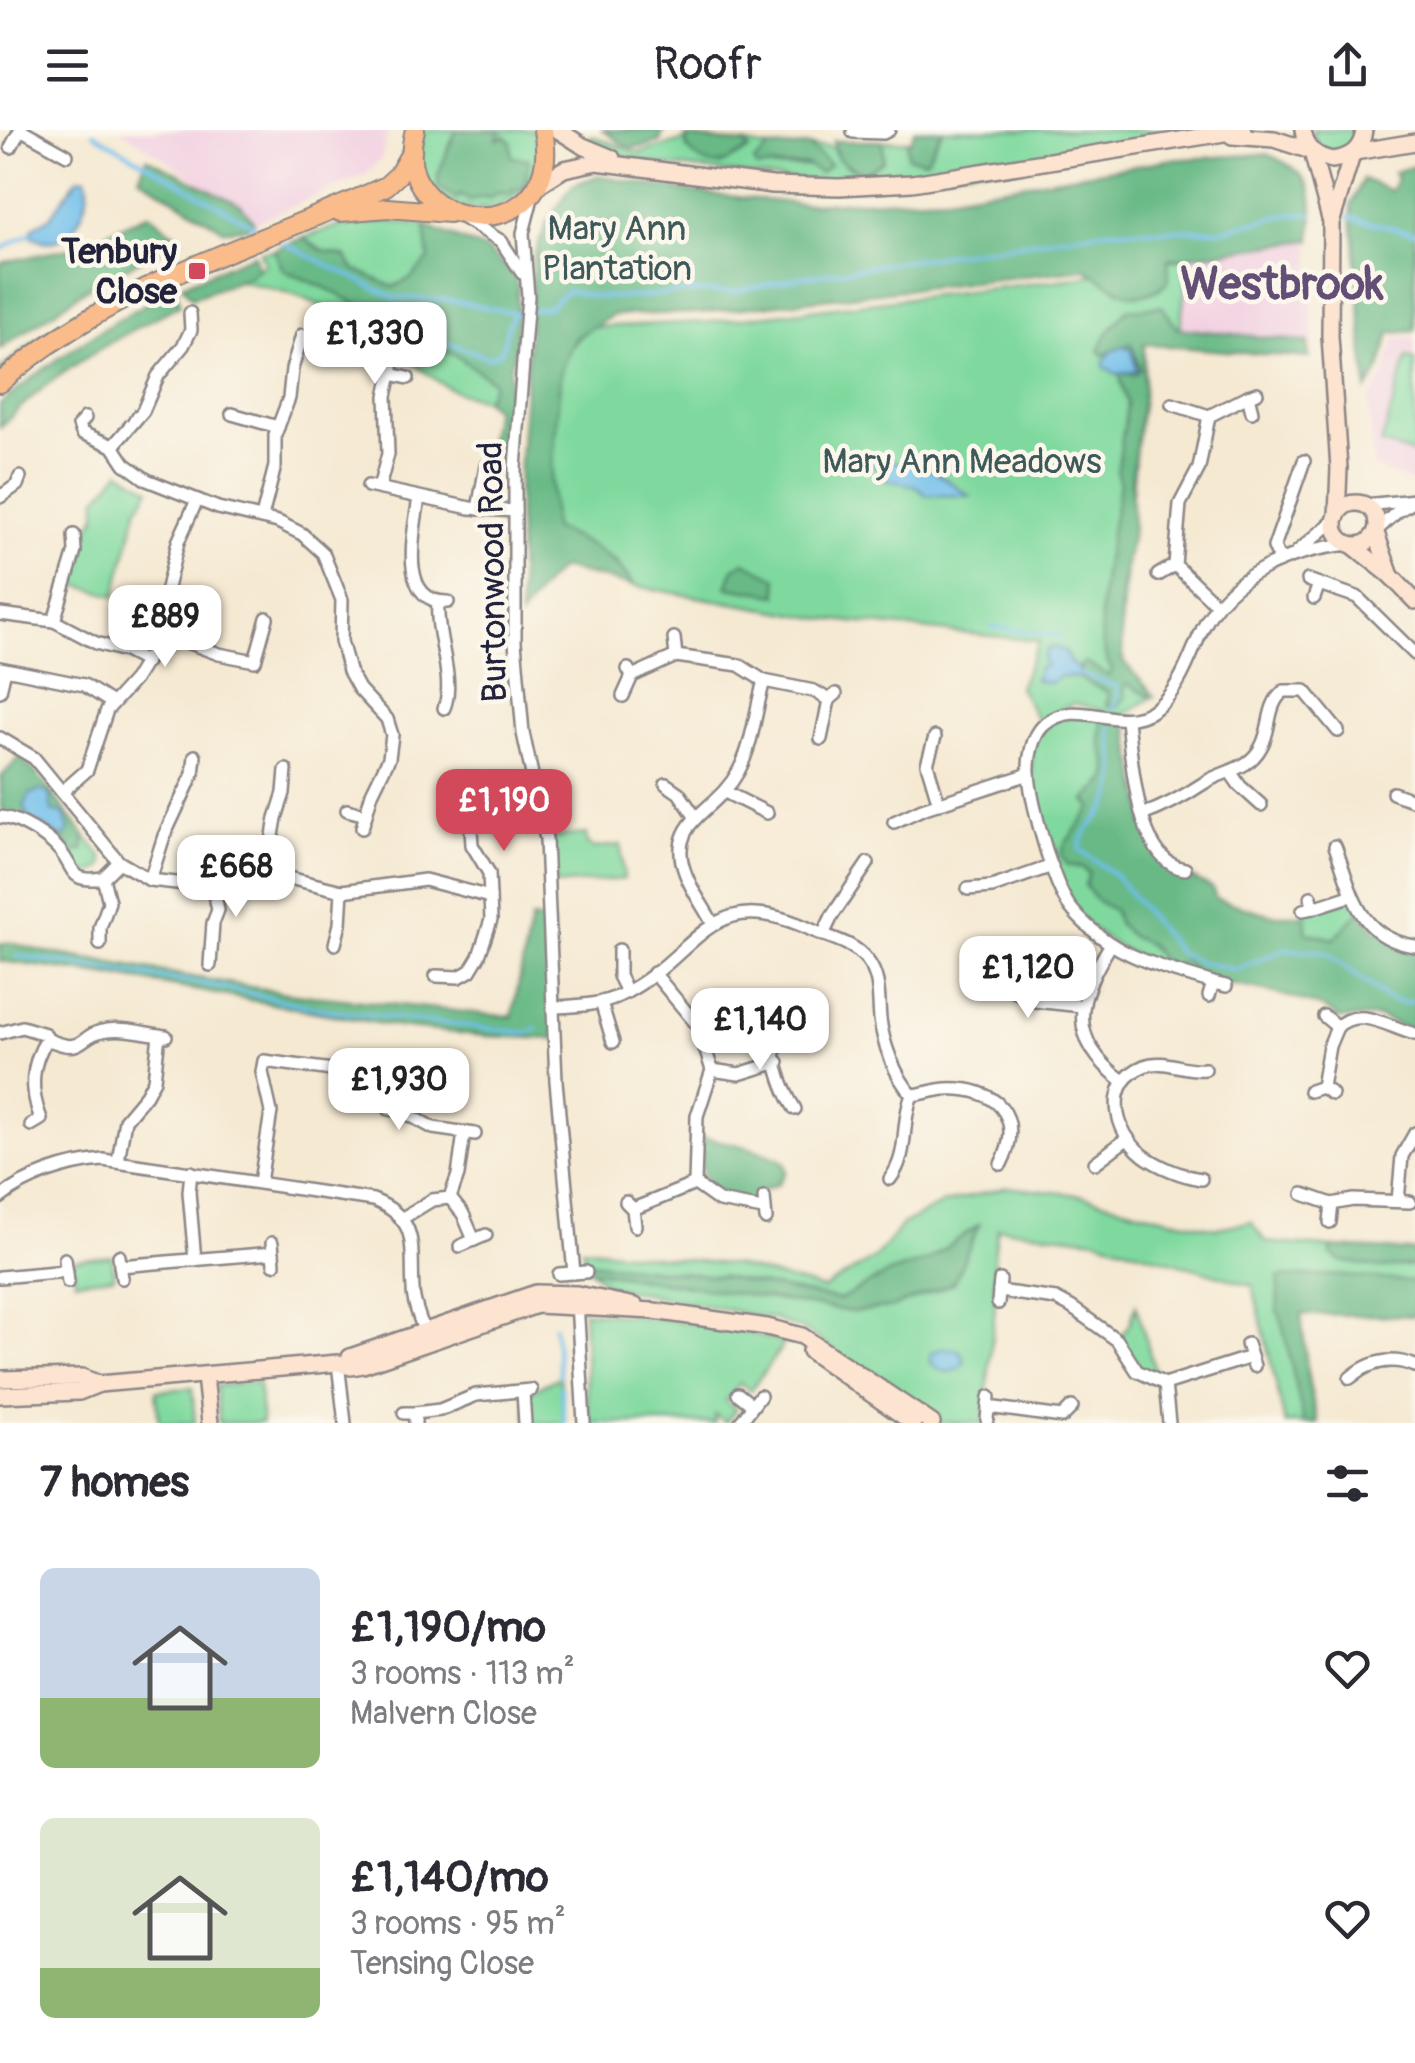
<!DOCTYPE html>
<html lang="en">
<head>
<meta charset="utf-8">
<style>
	:root { --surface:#fff; --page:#f2f2f3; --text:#2b2b33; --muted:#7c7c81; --accent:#d1495b }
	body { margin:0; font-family:Pangolin,sans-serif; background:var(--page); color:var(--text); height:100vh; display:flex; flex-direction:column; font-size:38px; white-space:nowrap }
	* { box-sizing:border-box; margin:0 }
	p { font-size:32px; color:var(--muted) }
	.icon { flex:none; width:55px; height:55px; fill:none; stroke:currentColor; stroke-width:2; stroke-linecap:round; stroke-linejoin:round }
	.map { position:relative; height:1293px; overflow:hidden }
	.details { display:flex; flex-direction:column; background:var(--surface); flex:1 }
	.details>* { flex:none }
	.price { position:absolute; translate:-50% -85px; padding:0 22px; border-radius:20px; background:#fff; color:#222; font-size:32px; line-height:65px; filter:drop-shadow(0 2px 5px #0008) }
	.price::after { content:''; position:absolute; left:50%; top:60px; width:30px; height:22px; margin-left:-15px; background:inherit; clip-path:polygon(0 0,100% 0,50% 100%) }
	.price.on { background:var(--accent); color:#fff }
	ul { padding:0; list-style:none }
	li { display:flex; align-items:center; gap:30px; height:250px; padding:0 40px }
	li span { display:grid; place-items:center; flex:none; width:280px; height:200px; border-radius:15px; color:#555 }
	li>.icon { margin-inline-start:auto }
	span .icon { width:120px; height:120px; fill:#fffc; stroke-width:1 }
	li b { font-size:42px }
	h2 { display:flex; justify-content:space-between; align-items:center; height:120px; padding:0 40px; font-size:42px }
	header { display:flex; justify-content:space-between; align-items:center; height:130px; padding:0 40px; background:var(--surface); font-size:45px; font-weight:600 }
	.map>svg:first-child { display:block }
	.built { fill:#f2cfe1 }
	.green { fill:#7fd99e; stroke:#507e6c; stroke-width:2.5 }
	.forest { fill:#67b985; stroke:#446e60; stroke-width:2.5 }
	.water { fill:#71bfeb; stroke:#4a7093; stroke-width:2.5 }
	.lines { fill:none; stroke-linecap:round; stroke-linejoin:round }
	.stream { stroke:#71bfeb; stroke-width:4 }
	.street-casing { stroke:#8c8686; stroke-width:16 }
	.secondary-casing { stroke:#8c8686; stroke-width:20 }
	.primary-casing { stroke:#8c8686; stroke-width:22 }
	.street { stroke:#fff; stroke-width:11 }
	.secondary { stroke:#fde4d1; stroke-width:15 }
	.primary { stroke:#fabc8b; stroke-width:18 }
	.poi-dot { fill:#d1495b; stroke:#fbf7ec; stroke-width:4 }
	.labels { text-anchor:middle; stroke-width:9; stroke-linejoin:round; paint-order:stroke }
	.park-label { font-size:35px; fill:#3e5959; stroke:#fbf7ec }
	.poi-label { font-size:35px; font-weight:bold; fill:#22223b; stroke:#fbf7ec; text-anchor:end }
	.street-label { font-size:35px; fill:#22223b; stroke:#fbf7ec }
	.district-label { font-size:45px; font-weight:bold; fill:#634f75; stroke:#fbf7ec }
</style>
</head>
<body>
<header><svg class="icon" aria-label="menu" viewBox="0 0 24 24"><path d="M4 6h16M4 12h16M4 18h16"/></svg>Roofr<svg class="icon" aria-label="share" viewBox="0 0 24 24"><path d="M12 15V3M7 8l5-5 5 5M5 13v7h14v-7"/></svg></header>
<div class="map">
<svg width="1415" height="1293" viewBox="0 0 1415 1293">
	<rect width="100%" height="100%" fill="#fbf7ec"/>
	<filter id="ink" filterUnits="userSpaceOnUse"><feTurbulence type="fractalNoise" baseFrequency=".01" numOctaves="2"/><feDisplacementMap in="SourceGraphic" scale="20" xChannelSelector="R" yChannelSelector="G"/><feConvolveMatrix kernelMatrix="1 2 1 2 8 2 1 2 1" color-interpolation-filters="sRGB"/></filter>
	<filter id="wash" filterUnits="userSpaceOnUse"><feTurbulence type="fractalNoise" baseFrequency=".0048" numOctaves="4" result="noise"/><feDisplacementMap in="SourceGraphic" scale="40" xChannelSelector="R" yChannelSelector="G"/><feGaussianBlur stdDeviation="2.25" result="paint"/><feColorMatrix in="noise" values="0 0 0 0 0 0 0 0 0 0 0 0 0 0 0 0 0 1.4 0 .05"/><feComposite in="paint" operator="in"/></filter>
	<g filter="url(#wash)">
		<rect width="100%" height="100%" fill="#f5e9d2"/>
		<g class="built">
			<path d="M122,0H386L387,6L381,29L365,45L257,91Z"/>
			<path d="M1310,111L1312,215L1180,202L1189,127Z"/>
			<path d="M1396,208H1415V353L1373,337L1369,270L1384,246Z"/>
		</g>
		<g class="green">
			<path d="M423,0H534C560,83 437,112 420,31C418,23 422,9 423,0Z"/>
			<path d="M943,0H1237L922,46L863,51L784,49L668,36L620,26L587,14L591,6L639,23L686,10L687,19L720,35L749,20L746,14L769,18L755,32L774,38L830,35L809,16L832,17C839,32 848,37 863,44L883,30V11H907L908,27L926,30Z"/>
			<path d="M1311,0H1357C1353,22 1337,26 1319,18Z"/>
			<path d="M390,91L425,96L429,129L410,149L392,157L354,139L345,126L323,121L303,108L335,97Z"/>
			<path d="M274,120L284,140L337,163L427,216L454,224L495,252L485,270C475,267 462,265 453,260C420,244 399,211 359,210C342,173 275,158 238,151L265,134L260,122Z"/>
			<path d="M1189,127L1180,199L1144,214L1118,538L1154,566L1123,586L1074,573L1038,591L1019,557L1039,511L823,489L635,456L615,431L553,399C550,351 551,288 561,241C564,223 576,208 590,197L710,192L1069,149Z"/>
			<path d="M176,130L178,135L0,246V239L36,210L95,171Z"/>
			<path d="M1407,227L1415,230V324L1381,314Z"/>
			<path d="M120,341L150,359L138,377L115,466L69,453L84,403L97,386V369Z"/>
			<path d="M1070,582L1099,586C1105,597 1099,601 1101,613C1104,628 1109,629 1108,648L1086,671L1093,677L1065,714L1075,737H1082C1095,749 1102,764 1112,778C1126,796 1146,809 1159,828L1184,831L1199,850C1158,835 1115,822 1083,791C1056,766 1019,643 1035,610C1042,594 1056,589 1070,582Z"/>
			<path d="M45,702L83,720L85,706L103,728V737L95,742L80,743Z"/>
			<path d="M586,704L587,714L593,718L621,715L624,749L556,755L552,707Z"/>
			<path d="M1350,766L1360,781L1334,809L1306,802V779Z"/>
			<path d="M1007,1057L1080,1065L1162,1087L1216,1098L1251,1092L1266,1112L1415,1125V1165L1288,1163L1318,1293H1285L1253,1156L1096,1109L998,1098L994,1125L995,1177L984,1293H937L808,1202L773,1189L608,1156L590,1140L852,1182L894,1177L954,1153L977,1096L928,1130L839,1170L724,1147L586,1132L582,1118L734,1135L823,1159L876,1127L902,1095L942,1074Z"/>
			<path d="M112,1126L114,1147L75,1151L73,1130Z"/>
			<path d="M1136,1175L1158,1252L1137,1243L1117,1210L1129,1195Z"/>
			<path d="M583,1181C646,1189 726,1190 784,1214L750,1261L740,1253L726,1271L736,1279L726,1292L715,1285V1293H588Z"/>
			<path d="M560,1247L565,1293H527L526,1263Z"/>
			<path d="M258,1252L262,1293H219L216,1256Z"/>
			<path d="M192,1258L195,1293H159L156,1261Z"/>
		</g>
		<g class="forest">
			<path d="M456,0H501L497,9L505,6L511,12L512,27L529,29L526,52L521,60L512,59V64L506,65L503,62L501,65L497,63L491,68L481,67L470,71L460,65L457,69L438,57V45Z"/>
			<path d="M603,0H664L660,11C631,23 626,17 603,0Z"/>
			<path d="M915,0H942L926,30L908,27L907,11H911Z"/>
			<path d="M686,7L746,14L749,19C723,35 710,45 687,18Z"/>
			<path d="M833,11H883V30L863,44L838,29Z"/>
			<path d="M809,16L830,35L820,43L807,35L757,38L754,32L769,18Z"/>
			<path d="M1267,24C1316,46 1315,60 1311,110L1168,129L1169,151C1138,180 1115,158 1086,139L699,183L613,185L575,208L561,239L551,356L553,398C591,414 609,423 635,456L561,438L545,453L520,487L518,359L534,126L548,90L573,55L597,46L691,62L801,74L946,67L1168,30Z"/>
			<path d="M147,28L241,75L254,92L247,98L224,100L139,47Z"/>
			<path d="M1415,36V201L1390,203L1380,240L1367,260L1351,75L1363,49L1391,61L1397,49L1394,42Z"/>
			<path d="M149,84L181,109L92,155L0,219V133L75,117Z"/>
			<path d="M425,96L487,120L513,144L518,157L516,220L510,236L509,286L504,328L486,320L495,279L485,270L494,252L454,224L427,216L337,163L283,140L274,120L302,108L323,121L345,126L354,139L393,157L410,149L429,129Z"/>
			<path d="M254,124L258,138L249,147L192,168L182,155Z"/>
			<path d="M176,157L180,175C116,208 49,244 0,298V274C54,227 114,190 176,157Z"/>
			<path d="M1162,176L1177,198L1308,212L1309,228L1144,214V260L1131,353L1133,397L1120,467L1123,531L1151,562L1148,566L1128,554L1124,557L1125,568L1116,577L1106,575L1109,563L1082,550L1080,536L1085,532L1109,546L1112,540C1086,499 1112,402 1120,353L1117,344L1127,274L1119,243L1134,245L1140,239L1131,214L1103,225L1099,220L1106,205L1127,180Z"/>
			<path d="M745,432L777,448L778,465L727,457L734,438Z"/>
			<path d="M1099,586L1127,591C1134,625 1143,704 1165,728C1179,742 1195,750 1212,758L1216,769L1272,785H1306V802L1334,809L1360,781L1376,799L1415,816V902L1379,887L1338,889C1329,873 1260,860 1240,856C1227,854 1212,859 1200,850C1194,846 1190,837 1184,831L1175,837L1159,828L1149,814L1131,807L1117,792L1114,781L1095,769L1085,755L1089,743L1082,737L1068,735L1061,725L1065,714L1092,677L1086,670L1108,648C1109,628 1104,628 1101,613C1099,601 1105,597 1099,586Z"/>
			<path d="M20,627L43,651L85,706L83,720L76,722L70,720L67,713L22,686L1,679V647Z"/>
			<path d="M531,789L552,792L556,909L486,906L399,897L134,849L0,831V813L3,815L8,812L41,821L286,863L512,887Z"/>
			<path d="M700,1007C730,1013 757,1017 784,1032L786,1041L778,1054L758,1063L755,1073C706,1064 700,1056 700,1007Z"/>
			<path d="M979,1095L954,1152L894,1177L852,1182L590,1140L586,1132L724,1147L839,1170L887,1144L928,1130Z"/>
			<path d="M1331,1117L1415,1121V1135L1380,1138L1341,1131L1331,1124Z"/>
			<path d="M1335,1145L1415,1152V1186L1301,1184L1309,1255L1318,1293H1304L1281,1188L1277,1181L1279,1147Z"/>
		</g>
		<g class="water">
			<path d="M86,47C94,66 77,106 55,111C46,113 39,110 31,106L33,97L49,88L78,48Z"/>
			<path d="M1124,216L1132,220L1137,241L1117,244L1104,237V231L1110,223Z"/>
			<path d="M876,329L927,336L970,366L926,365L916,356L886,350L881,340L872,336Z"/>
			<path d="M1053,517L1065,521L1069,532L1079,539L1080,548L1062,546L1050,553L1035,550L1039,538L1046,535L1043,529L1047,519Z"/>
			<path d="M41,660L50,665L52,681L64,684L69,700L63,708L29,689L24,676L30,664Z"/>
			<path d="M944,1218L959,1220L965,1231C957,1245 942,1245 931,1233V1223Z"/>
		</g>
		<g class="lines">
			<g class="stream">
				<path d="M93,3L254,96"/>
				<path d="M1348,87L1415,103"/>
				<path d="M283,113L395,168L450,170L515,183L549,177L567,161L597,167H640L686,162H732L802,147L1108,100H1222L1286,85L1312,84"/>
				<path d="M0,120L31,103"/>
				<path d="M415,201L489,228L502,221L509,192L515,183"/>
				<path d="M992,497L1060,506"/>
				<path d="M1080,544L1117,557L1118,566L1113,581"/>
				<path d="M1110,596C1113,624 1122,646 1108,674C1100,690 1080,701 1080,720L1115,745L1179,823L1196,831L1236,840L1285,819L1325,822L1388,869L1402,873L1415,871"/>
				<path d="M16,826L210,855L326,880L527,903L537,899"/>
				<path d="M554,1196L560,1247"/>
				<path d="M561,1257L565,1293"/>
			</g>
		</g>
	</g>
	<g filter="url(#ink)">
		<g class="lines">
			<g class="street-casing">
				<g id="street">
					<path d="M22,0L67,25"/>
					<path d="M853,2L883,3L889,0"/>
					<path d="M11,17L20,0"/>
					<path d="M533,64L523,103L528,166L515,338V512L523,603L546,709L556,951L574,1143"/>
					<path d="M465,89L501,111L522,143"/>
					<path d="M393,232L391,244L408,248"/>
					<path d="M1172,274L1209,286"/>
					<path d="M1252,282L1248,266L1257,263"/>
					<path d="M232,284L278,297"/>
					<path d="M85,288L79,295L82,303L113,316L125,334L147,350L218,378L278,392L302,404L323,423L342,470L341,511L349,541L359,559L387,589L392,605L389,628L372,663L362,698"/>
					<path d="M113,316L143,281L158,246L183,216L191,200L190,183"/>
					<path d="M368,356L470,378L515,381"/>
					<path d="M379,358L388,324L386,266L391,244"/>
					<path d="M0,367L17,355L20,347"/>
					<path d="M419,368C414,400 397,473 448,472"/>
					<path d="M1365,375L1415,370"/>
					<path d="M478,379L486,336"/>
					<path d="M262,387L275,336V305L289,268L292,239L302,205"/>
					<path d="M1377,400L1398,381L1415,371"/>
					<path d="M1297,422L1336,389"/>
					<path d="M1280,431L1274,417L1304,331"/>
					<path d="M1158,445L1175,435"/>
					<path d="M1308,450L1319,454L1314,468"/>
					<path d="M1319,454L1357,467L1415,524"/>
					<path d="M438,473C435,506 456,549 444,578"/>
					<path d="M1217,475L1175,435L1180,374L1199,338L1209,286L1248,266"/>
					<path d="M0,484L54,491L96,513L125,521L146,532"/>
					<path d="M54,491L75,421L74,405"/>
					<path d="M157,501L219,524L255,531L267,488"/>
					<path d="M676,526L739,535L764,551L814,561L829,570"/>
					<path d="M0,538L84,555L112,573"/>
					<path d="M632,546L676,526L674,508"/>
					<path d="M0,561L5,540"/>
					<path d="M623,566L632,546L628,539"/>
					<path d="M1127,591C1132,628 1136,733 1185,739"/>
					<path d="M935,607L927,634L939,674"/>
					<path d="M0,608L34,628L119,732L150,750L185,754L230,741L252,739L342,761L425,750L490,767"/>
					<path d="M821,609L829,570L836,564"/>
					<path d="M1231,643L1240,656L1261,675"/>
					<path d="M666,654L679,663L696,688"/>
					<path d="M62,662L87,640L107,580L134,550L152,521L178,412L197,370"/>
					<path d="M725,662L767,683"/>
					<path d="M1393,663L1415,671"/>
					<path d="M347,680L366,685"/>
					<path d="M1142,685C1165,677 1183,667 1204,653C1224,640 1248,641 1261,617C1272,598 1266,575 1284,561H1305L1338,601"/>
					<path d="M0,687C19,688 49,707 61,722C76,742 71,753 103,748L119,732"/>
					<path d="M894,692L922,679L1029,644"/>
					<path d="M1335,716C1352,761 1357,808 1415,816"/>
					<path d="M267,741L276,688L284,663L286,640"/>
					<path d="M150,750L164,706L193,644L195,626"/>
					<path d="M968,759L992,757L1052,736"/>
					<path d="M1313,778L1350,766"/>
					<path d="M1303,780L1313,778L1311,767"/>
					<path d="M713,794C695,761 661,722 696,688C711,673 727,662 738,642C753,615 755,581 764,551"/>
					<path d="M823,805L832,786L868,733"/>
					<path d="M100,814V798L109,772L103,748"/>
					<path d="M335,814L340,794L342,761"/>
					<path d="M1111,814C1077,869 1065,908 1123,951"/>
					<path d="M619,820V846L627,862"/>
					<path d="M210,835L213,793L218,780L211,747"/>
					<path d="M654,843L698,896L712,940L697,986L695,1054"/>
					<path d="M436,846L459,847L470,841L479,826L491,790L489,743L472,715L470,683"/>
					<path d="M990,849L1035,871L1082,876"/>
					<path d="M1213,853C1176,841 1132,831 1101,807C1087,796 1073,784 1065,769C1051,744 1031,673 1029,644C1028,629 1032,606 1044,595C1083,562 1124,613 1164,571C1182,553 1192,521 1203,498C1230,443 1291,421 1348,414"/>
					<path d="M1209,866L1213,853L1226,856"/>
					<path d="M601,872L613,912"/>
					<path d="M555,877C578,876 602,875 623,864C702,824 707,750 814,801C833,809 854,813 867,830C881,848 878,868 880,889C883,914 895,946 912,965"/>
					<path d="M773,896C770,921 781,958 795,979"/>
					<path d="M1337,897C1359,875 1390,898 1415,904"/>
					<path d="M0,903L22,897L45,904L47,909C87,927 77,903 108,900C126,897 148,904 166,906"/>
					<path d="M400,937L393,948L389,979L404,982L433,998L475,1004"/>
					<path d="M712,940L739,944L778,932"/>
					<path d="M1322,957L1329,916L1337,897L1324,886"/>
					<path d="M1310,961L1322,957L1332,964"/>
					<path d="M31,995L41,989C30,961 30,935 47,909"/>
					<path d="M118,1031L125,990L146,965L154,950L159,905"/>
					<path d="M1095,1033L1128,1008"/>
					<path d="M191,1042L189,1062L195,1130"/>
					<path d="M890,1049C910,1023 900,994 912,965C923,964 934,960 945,959C995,956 1026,986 1001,1034"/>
					<path d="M1201,1049C1182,1046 1159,1037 1143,1025C1114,1002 1103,953 1144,936C1164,928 1185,942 1205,939"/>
					<path d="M260,1052L271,982L262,942L264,931L393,948"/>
					<path d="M1303,1064L1332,1074L1330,1092"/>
					<path d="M764,1067L766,1089"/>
					<path d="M0,1068C27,1046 68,1033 103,1030L373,1070C421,1089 410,1118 413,1159C413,1174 421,1191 426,1206"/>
					<path d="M450,1068L463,1084L474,1110"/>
					<path d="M1398,1071L1402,1026L1415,1003"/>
					<path d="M626,1072L633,1079L635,1096"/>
					<path d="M1332,1074L1353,1070L1410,1072"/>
					<path d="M633,1079L695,1054L719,1071L763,1079"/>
					<path d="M401,1089L432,1070L450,1068L458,1045L464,1003"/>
					<path d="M272,1113L274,1134"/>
					<path d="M460,1116L486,1105"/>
					<path d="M119,1126L122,1148"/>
					<path d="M65,1129L68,1152"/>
					<path d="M120,1136L273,1123"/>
					<path d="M559,1144L586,1142"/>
					<path d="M0,1147L67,1141"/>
					<path d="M999,1161L1056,1169L1071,1177L1117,1210L1137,1241L1165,1254L1169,1293"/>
					<path d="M577,1172L584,1293"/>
					<path d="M998,1173L1000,1150"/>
					<path d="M1247,1214L1254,1236"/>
					<path d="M338,1233L345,1293"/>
					<path d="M1350,1248C1370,1231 1391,1226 1415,1236"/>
					<path d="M1165,1254L1251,1227"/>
					<path d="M523,1262L525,1293"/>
					<path d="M738,1264L752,1275"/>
					<path d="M988,1277L1062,1287L1072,1277"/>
					<path d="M404,1283H415V1293"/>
					<path d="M415,1283L440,1280L476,1265L531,1260"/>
					<path d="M987,1290L989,1267"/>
					<path d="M740,1293L760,1266"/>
				</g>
			</g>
			<g class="secondary-casing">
				<g id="secondary">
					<path d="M558,0L583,16L612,28"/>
					<path d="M1303,0C1305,18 1315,26 1332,30C1350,28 1362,20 1364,0"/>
					<path d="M1232,6L1274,9L1311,21"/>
					<path d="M1312,22L1330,89"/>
					<path d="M1355,22L1415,12"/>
					<path d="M537,56L564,39L597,32L772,55L839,57L912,53L1243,0"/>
					<circle cx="1356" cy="394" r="21"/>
					<path d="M1337,386L1339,338L1330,206L1331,93L1352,25"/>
					<path d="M1376,403L1391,446"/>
					<path d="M1352,415L1391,446L1415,471"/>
					<path d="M810,1221L913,1293"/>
					<path d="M350,1227L536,1163L577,1164L635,1176"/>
					<path d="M205,1246L210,1293"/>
					<path d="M0,1249L82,1247L99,1254"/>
					<path d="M0,1265L79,1262L99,1254L338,1233L351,1237L363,1235L537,1175L654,1181L767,1197L802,1206L932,1293"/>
				</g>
			</g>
			<g class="primary-casing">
				<g id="primary">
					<path d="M415,0C385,108 567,122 543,0"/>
					<path d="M340,82L388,78L449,83"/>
					<path d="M0,253C114,152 252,118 386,56L398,45L412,21"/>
				</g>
			</g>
			<use href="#street" class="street"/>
			<use href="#secondary" class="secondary"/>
			<use href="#primary" class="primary"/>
		</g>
	</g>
	<rect class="poi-dot" x="187" y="131" width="20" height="20" rx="5"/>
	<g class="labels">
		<g class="park-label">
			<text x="617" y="110">Mary Ann<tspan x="617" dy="40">Plantation</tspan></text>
			<text x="962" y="343">Mary Ann Meadows</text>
		</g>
		<g class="poi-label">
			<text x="177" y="133">Tenbury<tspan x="177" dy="40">Close</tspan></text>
		</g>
		<g class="street-label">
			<text transform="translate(492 442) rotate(-91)" y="12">Burtonwood Road</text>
		</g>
		<g class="district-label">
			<text x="1282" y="169">Westbrook</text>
		</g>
	</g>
</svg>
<b class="price" style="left:375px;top:257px">£1,330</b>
<b class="price" style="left:165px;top:540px">£889</b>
<b class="price on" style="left:504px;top:724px">£1,190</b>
<b class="price" style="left:236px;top:790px">£668</b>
<b class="price" style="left:1028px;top:891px">£1,120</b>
<b class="price" style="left:760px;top:943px">£1,140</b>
<b class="price" style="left:399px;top:1003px">£1,930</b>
</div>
<section class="details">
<h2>7 homes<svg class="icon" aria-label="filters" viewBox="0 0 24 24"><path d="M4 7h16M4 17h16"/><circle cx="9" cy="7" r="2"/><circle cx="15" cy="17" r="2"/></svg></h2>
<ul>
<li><span style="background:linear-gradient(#c9d6e8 65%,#8fb573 0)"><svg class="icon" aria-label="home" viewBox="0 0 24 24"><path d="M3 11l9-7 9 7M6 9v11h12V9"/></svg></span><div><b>£1,190/mo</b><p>3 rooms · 113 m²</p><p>Malvern Close</p></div><svg class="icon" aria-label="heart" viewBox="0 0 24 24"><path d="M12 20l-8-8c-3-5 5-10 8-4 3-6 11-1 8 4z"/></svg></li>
<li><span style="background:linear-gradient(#dfe7d0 75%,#8fb573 0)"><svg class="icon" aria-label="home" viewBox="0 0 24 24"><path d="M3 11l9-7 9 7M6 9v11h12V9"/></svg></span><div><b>£1,140/mo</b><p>3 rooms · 95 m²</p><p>Tensing Close</p></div><svg class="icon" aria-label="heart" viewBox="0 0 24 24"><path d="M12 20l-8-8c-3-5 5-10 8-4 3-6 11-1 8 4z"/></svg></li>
</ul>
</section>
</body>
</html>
